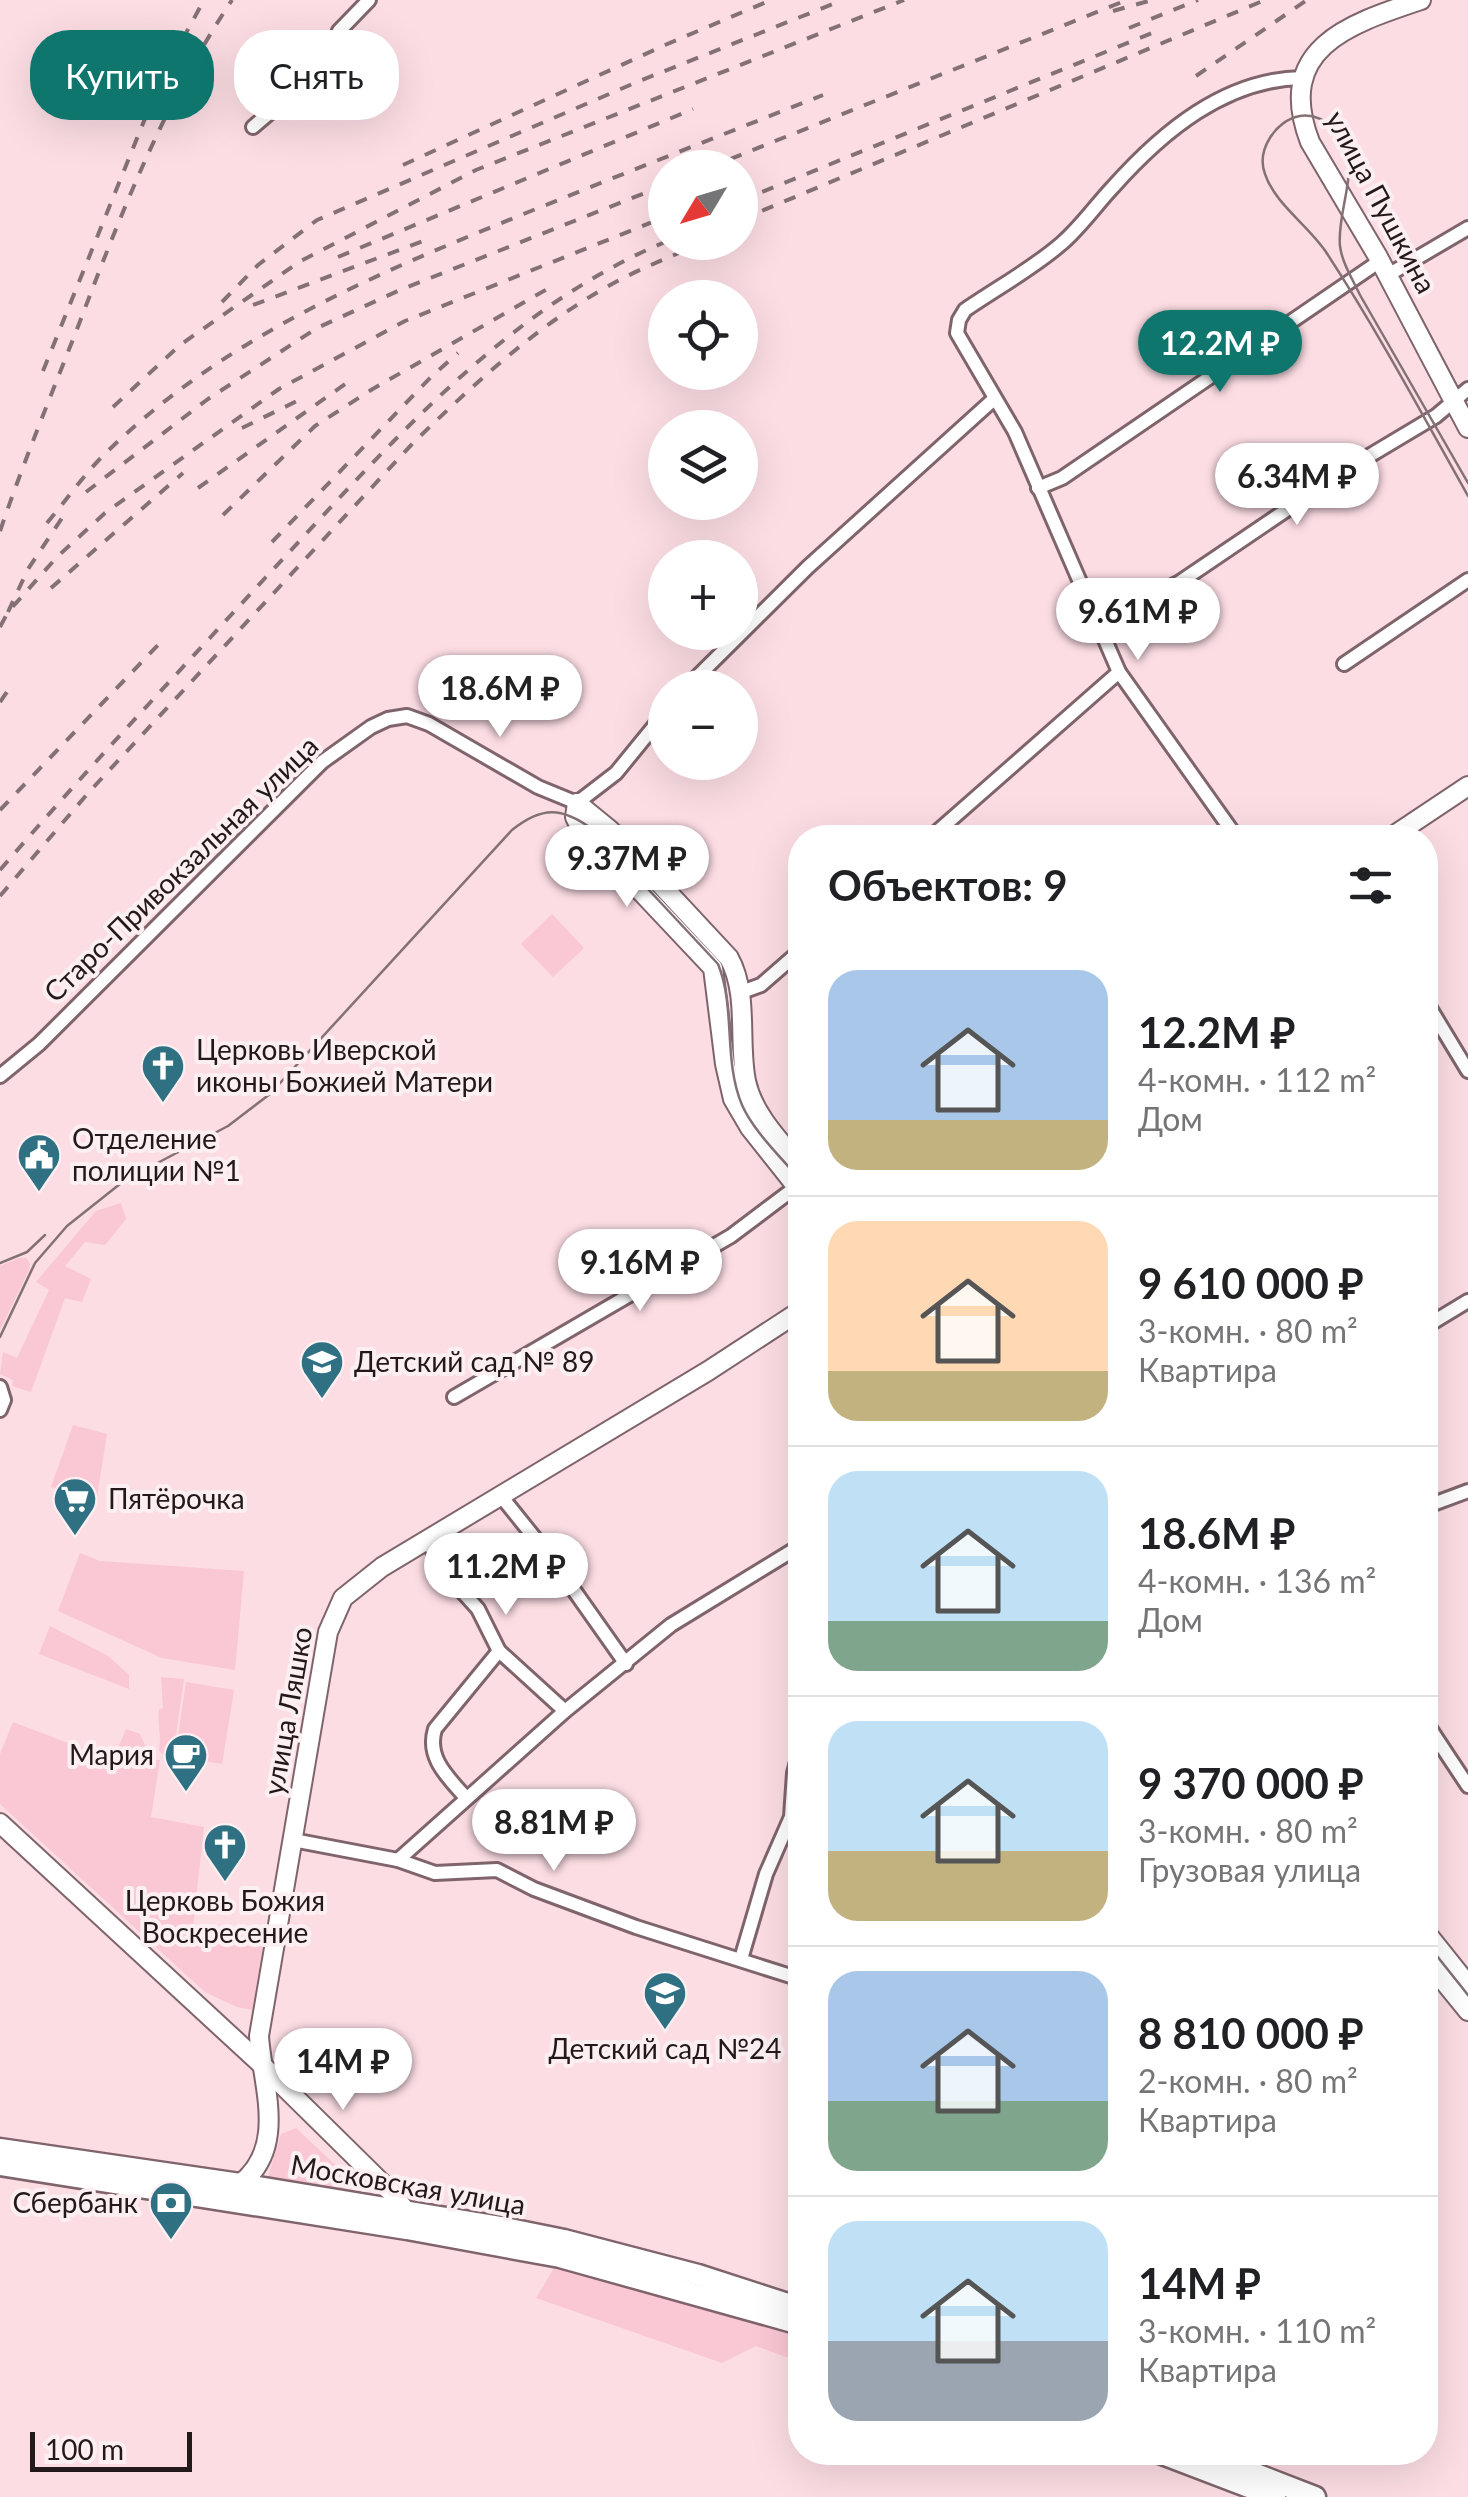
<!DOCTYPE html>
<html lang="ru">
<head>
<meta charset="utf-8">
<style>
	:root { --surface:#fff; --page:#f6f6f6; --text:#202124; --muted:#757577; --line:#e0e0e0; --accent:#0f766e }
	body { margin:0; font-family:Lato,sans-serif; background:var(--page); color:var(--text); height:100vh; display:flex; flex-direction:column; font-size:38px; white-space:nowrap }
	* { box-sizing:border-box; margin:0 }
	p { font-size:32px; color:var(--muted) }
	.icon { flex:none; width:55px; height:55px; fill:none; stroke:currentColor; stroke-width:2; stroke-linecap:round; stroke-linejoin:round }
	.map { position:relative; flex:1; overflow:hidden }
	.sheet { position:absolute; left:788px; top:825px; width:650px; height:1640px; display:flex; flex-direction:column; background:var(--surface); border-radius:40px; box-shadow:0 10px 40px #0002 }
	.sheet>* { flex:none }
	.top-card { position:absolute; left:30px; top:30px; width:608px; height:90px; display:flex; gap:20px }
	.needle { width:65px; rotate:232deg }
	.tools { position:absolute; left:648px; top:150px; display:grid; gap:20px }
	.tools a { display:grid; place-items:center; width:110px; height:110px; border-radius:50%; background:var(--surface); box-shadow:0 10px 40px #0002; font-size:50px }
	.scale { position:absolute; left:30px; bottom:25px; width:162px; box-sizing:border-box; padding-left:10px; border:5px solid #23191b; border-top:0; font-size:28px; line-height:35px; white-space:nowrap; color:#23191b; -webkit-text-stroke:8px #fceff2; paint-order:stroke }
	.price { position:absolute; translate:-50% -85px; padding:0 22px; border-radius:35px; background:#fff; color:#222; font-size:32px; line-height:65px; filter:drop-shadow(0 2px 5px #0008) }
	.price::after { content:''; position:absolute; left:50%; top:60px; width:30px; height:22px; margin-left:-15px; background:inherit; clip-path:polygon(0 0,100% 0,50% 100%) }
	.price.current { background:var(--accent); color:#fff }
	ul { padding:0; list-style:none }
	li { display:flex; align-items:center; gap:30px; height:250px; padding:0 40px }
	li+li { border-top:2px solid var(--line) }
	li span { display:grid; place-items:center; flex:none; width:280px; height:200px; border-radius:30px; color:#555 }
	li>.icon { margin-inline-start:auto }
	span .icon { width:120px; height:120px; fill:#fffc; stroke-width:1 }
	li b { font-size:42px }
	h2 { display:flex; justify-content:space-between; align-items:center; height:120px; padding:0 40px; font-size:42px }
	.chip { padding:0 35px; border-radius:40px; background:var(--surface); box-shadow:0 10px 40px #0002; font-size:35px; line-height:90px }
	.chip.current { background:var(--accent); color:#fff }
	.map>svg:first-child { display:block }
	.green { fill:#fac7d4 }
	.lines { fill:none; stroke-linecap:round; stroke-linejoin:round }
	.street-casing { stroke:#7f656b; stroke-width:18 }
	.secondary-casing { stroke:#7f656b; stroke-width:22 }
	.primary-casing { stroke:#7f656b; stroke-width:25 }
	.street { stroke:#fff; stroke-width:12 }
	.secondary { stroke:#fff; stroke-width:18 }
	.primary { stroke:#fff; stroke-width:20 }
	.tram { stroke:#847175; stroke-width:2.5 }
	.rail { stroke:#847175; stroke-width:4; stroke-dasharray:12 12; stroke-linecap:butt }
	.labels { text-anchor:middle; stroke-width:8; stroke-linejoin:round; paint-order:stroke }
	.street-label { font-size:28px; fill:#23191b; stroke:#fceff2 }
	.poi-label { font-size:28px; fill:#23191b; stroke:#fceff2; text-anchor:start }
</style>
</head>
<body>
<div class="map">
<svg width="1468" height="2497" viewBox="0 0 1468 2497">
	<rect width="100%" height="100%" fill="#fcdde4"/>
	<g class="green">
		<path d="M552,914L584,948L553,977L521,944Z"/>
		<path d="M121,1203L126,1219L105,1245L85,1242L65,1266L91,1279L82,1302L65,1298L31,1392L12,1386L13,1380L0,1374L3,1352L17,1358L49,1290L36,1282L96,1211Z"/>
		<path d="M19,1258H26L30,1264L29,1270L0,1330V1266Z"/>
		<path d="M73,1425L107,1434L96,1502L51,1487Z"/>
		<path d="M80,1553L100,1561L244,1571L235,1670L162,1658L58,1611Z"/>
		<path d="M50,1626L108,1656L129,1675V1689L39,1654Z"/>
		<path d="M161,1677L184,1679L173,1756L162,1754L159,1750C162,1736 157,1724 159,1709L163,1708Z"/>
		<path d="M186,1682L234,1690L222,1764L175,1756Z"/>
		<path d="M13,1722L110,1759L113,1756L160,1760L151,1817L204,1827L193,1927L264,1940L252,2010L237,2007L205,1992L0,1804V1754Z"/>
		<path d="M126,1729L140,1734L146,1747L145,1752L117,1750Z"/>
		<path d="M296,2128L349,2178L345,2192L268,2177L281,2134Z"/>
		<path d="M556,2265L800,2333V2362L756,2346L722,2363L536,2298Z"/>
	</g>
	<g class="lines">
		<g class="street-casing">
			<g id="street">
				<path d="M253,127L313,76L330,57L339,31L369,0"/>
				<path d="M1388,275L1468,228"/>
				<path d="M1038,488L1062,478L1380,261"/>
				<path d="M1098,624L1180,582L1344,471L1436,416L1468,389"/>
				<path d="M1344,664L1468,580"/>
				<path d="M686,688L808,567L994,399"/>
				<path d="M930,838L1119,672"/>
				<path d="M1237,838L1119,672L1015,432L957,333L959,320L965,310C997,288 1032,269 1061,244C1080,228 1096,205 1113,187C1162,132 1225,79 1302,78"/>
				<path d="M739,993L761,985L800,951"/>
				<path d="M1425,1000L1468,1071"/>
				<path d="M0,1076L39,1044L322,762L371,727L388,719L407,716L429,724L538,787L577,803L616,773L665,713"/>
				<path d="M1425,1327L1468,1301"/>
				<path d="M0,1387L4,1400L0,1410"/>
				<path d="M454,1397L731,1236L796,1187"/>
				<path d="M501,1496L554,1562L626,1664"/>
				<path d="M1425,1507L1468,1491"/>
				<path d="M427,1541L450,1578L478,1609L499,1651L565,1711"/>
				<path d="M1425,1721L1468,1786"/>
				<path d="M466,1798C448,1777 426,1758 435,1729L499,1651"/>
				<path d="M293,1840L398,1860L435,1873L497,1870L534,1889L636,1927L800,1979"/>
				<path d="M398,1860L565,1711L671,1625L800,1546"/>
				<path d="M741,1959L766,1874L791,1817L794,1773L800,1750"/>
			</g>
		</g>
		<g class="secondary-casing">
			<g id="secondary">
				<path d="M1421,0C1349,24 1274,48 1310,142L1377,255L1468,428"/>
				<path d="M577,803L575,817L580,827L713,968L725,1064L733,1099L750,1128L800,1191"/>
				<path d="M577,803L610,830L729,958C749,994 738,1042 746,1081C753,1114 779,1140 800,1165"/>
				<path d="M1390,838L1468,786"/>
				<path d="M0,1823L261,2064L394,2195L405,2210L406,2218"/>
				<path d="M1425,1931L1468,1985"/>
				<path d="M1425,1958L1468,2011"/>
				<path d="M240,2184C288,2147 262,2085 259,2036L328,1632L343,1598L382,1567L708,1371L800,1311"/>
			</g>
		</g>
		<g class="primary-casing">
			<g id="primary">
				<path d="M0,2149L240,2184L495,2226L564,2240L698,2275L800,2308"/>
				<path d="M0,2165L407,2229L560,2257L800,2324"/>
				<path d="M1157,2452L1275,2497"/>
				<path d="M1199,2452L1315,2497"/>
			</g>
		</g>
		<use href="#street" class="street"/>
		<use href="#secondary" class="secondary"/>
		<use href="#primary" class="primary"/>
		<g class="tram">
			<path d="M1468,483L1360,295C1353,280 1342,263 1340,246C1336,209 1366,158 1335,129C1325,120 1313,114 1300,116C1276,120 1256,150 1265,174C1275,204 1308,225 1326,252C1377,330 1422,414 1468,496"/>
			<path d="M0,1263L27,1252L45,1235"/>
			<path d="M0,1337L35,1263L67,1226L125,1180L228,1126L270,1094L512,830C542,806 562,807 592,829L718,964C736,1008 723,1060 742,1105C754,1132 781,1157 800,1180"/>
			<path d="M1425,1941L1468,1995"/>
		</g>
		<g class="rail">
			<path d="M1113,11L1152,0"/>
			<path d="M1129,28L1198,0"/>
			<path d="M1196,76L1307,0"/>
			<path d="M403,165L665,45L771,0"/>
			<path d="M685,168L719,154"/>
			<path d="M708,168L1127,0"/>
			<path d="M740,201L1152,33"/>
			<path d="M740,220L1265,0"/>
			<path d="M338,257L693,109"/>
			<path d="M222,302L258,265L317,220L637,82L843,0"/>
			<path d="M253,305L431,238"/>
			<path d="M43,371L161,79L204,0"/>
			<path d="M113,407L180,345L299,262L476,170L904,0"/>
			<path d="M242,428L299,400"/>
			<path d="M198,488L348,382"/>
			<path d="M86,492L208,399L317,328L400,290L665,185"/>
			<path d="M223,515L315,426L371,390L556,284"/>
			<path d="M47,523C68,498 87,470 111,448C228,335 378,273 526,213C625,173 724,134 823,95"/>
			<path d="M0,531C24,461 52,393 79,324C121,213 166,99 232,0"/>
			<path d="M272,542L431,377L458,353"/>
			<path d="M51,588L183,473"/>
			<path d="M8,612L28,569L62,518"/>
			<path d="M0,627L8,612L57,557L105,513L279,389L405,321L665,217"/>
			<path d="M0,702L13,683"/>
			<path d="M0,810L158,645"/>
			<path d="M0,870C86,770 177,674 266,577C385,450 501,311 665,242"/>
			<path d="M0,896L89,792L413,443C474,384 537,325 612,284C641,268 673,256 704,242"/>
		</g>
	</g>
	<defs>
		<g id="church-pin" transform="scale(2.25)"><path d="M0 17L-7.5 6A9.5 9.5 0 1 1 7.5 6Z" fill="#2f7183" stroke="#fceff2"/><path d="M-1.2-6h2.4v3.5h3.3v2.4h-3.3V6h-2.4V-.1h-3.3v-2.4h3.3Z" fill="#fff"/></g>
		<g id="civic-pin" transform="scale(2.25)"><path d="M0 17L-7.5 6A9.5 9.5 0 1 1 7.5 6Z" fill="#2f7183" stroke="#fceff2"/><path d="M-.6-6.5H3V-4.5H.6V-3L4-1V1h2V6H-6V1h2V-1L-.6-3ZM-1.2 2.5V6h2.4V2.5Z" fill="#fff"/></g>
		<g id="school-pin" transform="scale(2.25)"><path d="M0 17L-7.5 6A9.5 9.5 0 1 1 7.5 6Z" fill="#2f7183" stroke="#fceff2"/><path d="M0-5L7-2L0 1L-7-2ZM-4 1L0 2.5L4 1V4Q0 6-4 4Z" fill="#fff"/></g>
		<g id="supermarket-pin" transform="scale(2.25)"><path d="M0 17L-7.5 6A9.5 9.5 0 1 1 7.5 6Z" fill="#2f7183" stroke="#fceff2"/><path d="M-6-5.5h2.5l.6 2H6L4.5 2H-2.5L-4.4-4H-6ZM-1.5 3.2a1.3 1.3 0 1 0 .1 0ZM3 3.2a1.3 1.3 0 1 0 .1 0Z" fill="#fff"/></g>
		<g id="cafe-pin" transform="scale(2.25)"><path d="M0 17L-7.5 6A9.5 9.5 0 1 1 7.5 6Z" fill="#2f7183" stroke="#fceff2"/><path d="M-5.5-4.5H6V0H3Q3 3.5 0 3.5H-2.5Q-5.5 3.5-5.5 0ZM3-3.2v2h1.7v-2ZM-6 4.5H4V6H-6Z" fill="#fff"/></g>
		<g id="bank-pin" transform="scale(2.25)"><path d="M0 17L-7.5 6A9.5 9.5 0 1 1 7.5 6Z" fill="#2f7183" stroke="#fceff2"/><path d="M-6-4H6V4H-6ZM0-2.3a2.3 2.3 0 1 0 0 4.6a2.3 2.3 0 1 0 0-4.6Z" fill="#fff"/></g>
	</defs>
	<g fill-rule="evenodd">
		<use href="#church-pin" x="163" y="1066"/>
		<use href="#civic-pin" x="39" y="1155"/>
		<use href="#school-pin" x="322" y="1362"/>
		<use href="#supermarket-pin" x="75" y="1499"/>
		<use href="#cafe-pin" x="186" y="1755"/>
		<use href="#church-pin" x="225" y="1845"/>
		<use href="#school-pin" x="665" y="1993"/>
		<use href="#bank-pin" x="171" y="2203"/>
	</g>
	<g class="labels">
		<g class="street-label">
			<text transform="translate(1381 202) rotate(62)" y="10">улица Пушкина</text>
			<text transform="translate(181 869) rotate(-44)" y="10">Старо-Привокзальная улица</text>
			<text transform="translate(288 1711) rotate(-80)" y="10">улица Ляшко</text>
			<text transform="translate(408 2185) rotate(10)" y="10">Московская улица</text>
		</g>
		<g class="poi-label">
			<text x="196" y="1060">Церковь Иверской<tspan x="196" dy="32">иконы Божией Матери</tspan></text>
			<text x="72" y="1149">Отделение<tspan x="72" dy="32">полиции №1</tspan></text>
			<text x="354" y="1372">Детский сад № 89</text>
			<text x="108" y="1509">Пятёрочка</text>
			<text x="154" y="1765" text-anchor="end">Мария</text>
			<text x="225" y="1911" text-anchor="middle">Церковь Божия<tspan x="225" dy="32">Воскресение</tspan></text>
			<text x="665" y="2059" text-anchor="middle">Детский сад №24</text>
			<text x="138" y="2213" text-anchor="end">Сбербанк</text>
		</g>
	</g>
</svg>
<div class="tools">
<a><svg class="needle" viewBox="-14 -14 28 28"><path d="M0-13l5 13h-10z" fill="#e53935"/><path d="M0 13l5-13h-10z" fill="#757577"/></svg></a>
<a><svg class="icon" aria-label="locate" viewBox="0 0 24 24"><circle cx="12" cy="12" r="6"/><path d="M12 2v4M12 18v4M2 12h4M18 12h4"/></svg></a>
<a><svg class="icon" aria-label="layers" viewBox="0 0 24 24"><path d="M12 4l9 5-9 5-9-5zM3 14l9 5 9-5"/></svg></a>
<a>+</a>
<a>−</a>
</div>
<div class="scale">100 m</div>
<b class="price current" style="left:1220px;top:395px">12.2M ₽</b>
<b class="price" style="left:1297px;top:528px">6.34M ₽</b>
<b class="price" style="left:1138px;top:663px">9.61M ₽</b>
<b class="price" style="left:500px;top:740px">18.6M ₽</b>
<b class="price" style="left:627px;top:910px">9.37M ₽</b>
<b class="price" style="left:640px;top:1314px">9.16M ₽</b>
<b class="price" style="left:506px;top:1618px">11.2M ₽</b>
<b class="price" style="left:554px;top:1874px">8.81M ₽</b>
<b class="price" style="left:343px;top:2113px">14M ₽</b>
<div class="top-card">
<a class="chip current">Купить</a>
<a class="chip">Снять</a>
</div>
<section class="sheet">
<h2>Объектов: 9<svg class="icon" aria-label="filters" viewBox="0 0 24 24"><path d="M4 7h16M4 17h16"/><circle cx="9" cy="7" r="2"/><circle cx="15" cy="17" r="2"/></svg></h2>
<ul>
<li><span style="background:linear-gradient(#a9c7e8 75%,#c2b280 0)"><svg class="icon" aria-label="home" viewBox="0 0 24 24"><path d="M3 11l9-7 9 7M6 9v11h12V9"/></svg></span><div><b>12.2M ₽</b><p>4-комн. · 112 m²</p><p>Дом</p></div></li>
<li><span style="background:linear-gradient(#ffd9b3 75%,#c2b280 0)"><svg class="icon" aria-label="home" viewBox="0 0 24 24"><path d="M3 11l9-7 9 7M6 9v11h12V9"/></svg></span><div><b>9 610 000 ₽</b><p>3-комн. · 80 m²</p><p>Квартира</p></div></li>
<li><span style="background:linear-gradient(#bfe0f5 75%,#7fa58c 0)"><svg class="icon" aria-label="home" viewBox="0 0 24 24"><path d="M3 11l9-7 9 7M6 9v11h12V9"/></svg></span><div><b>18.6M ₽</b><p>4-комн. · 136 m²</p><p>Дом</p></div></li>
<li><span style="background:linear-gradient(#bfe0f5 65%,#c2b280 0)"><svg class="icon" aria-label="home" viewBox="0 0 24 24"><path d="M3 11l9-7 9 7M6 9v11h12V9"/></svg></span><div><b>9 370 000 ₽</b><p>3-комн. · 80 m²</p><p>Грузовая улица</p></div></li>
<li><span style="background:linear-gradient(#a9c7e8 65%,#7fa58c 0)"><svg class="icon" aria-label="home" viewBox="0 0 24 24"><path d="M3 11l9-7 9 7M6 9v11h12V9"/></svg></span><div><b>8 810 000 ₽</b><p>2-комн. · 80 m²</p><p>Квартира</p></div></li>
<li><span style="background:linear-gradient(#bfe0f5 60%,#9aa5b1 0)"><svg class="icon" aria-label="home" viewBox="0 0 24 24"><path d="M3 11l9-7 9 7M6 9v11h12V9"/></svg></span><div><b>14M ₽</b><p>3-комн. · 110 m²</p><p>Квартира</p></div></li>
</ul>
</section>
</div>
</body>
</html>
